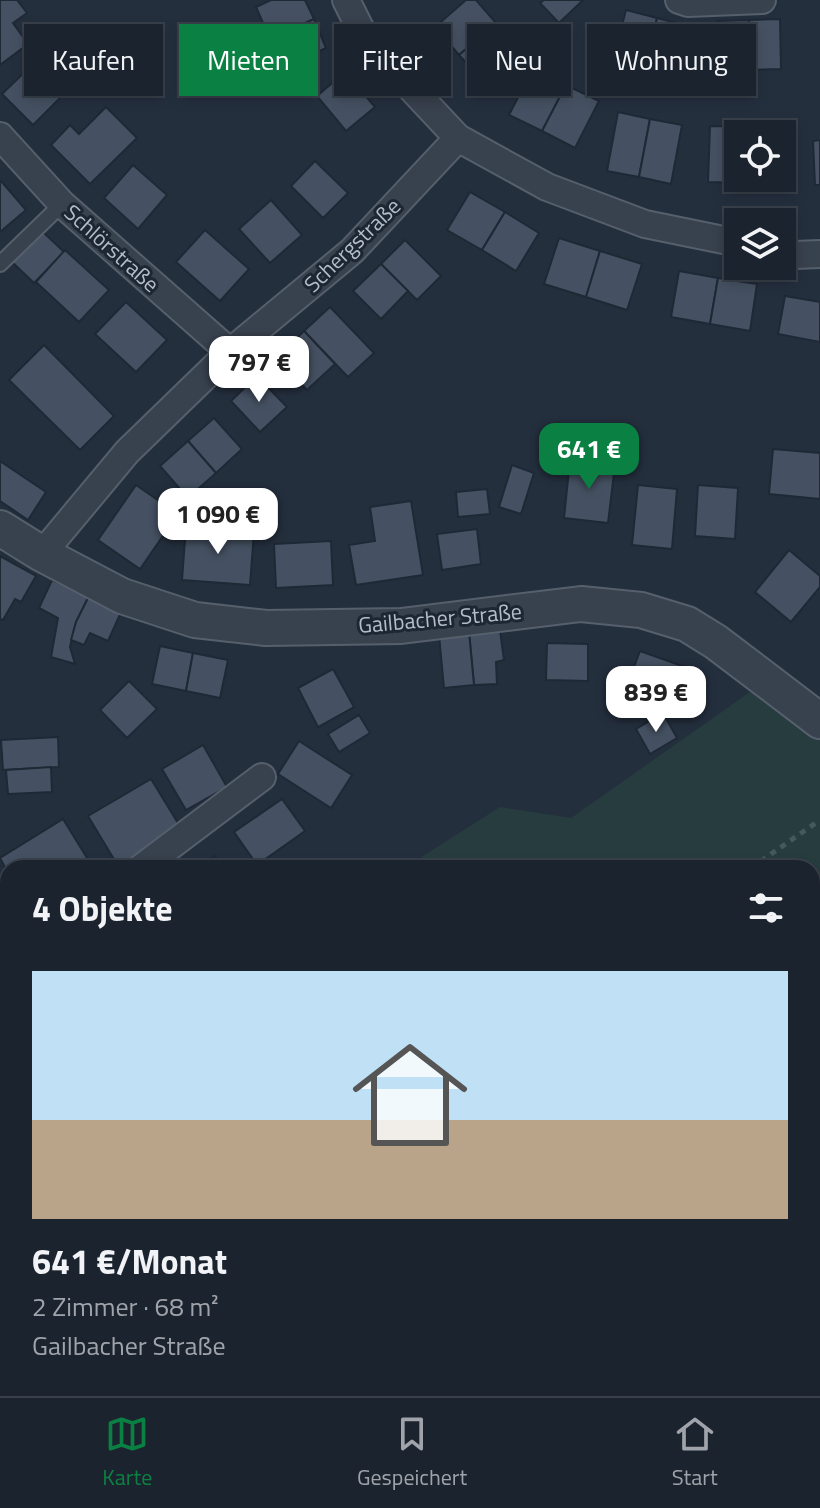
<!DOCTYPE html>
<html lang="de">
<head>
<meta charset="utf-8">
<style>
	:root { --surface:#1b232e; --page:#242b36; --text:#f1f3f6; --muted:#a0a4aa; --line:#39404a; --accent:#0b8043 }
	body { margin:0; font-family:"Titillium Web",sans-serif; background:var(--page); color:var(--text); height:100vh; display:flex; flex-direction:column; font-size:30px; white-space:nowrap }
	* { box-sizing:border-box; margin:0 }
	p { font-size:26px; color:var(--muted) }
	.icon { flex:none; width:44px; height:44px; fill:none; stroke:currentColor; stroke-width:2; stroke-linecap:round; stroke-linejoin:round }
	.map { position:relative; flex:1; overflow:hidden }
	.details { position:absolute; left:0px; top:860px; width:820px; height:536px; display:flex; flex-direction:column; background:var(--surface); border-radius:24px 24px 0 0; box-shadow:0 4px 12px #0003,0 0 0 2px var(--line) }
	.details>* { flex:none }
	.guide { position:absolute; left:24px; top:24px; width:772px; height:72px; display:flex; gap:16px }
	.controls { position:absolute; left:724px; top:120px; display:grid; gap:16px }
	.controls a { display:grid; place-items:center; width:72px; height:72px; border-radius:0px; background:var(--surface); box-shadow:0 4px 12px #0003,0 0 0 2px var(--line); font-size:40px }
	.price { position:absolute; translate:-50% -68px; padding:0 18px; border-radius:16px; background:#fff; color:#222; font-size:26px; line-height:52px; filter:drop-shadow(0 2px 4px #0008) }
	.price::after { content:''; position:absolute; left:50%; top:48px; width:24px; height:18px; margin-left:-12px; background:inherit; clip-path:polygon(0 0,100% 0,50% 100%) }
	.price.current { background:var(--accent); color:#fff }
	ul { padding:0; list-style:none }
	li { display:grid; align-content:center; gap:16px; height:424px; padding:0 32px }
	li span { display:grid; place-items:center; height:248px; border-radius:0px; color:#555 }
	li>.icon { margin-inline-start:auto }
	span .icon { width:144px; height:144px; fill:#fffc; stroke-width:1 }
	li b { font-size:34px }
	h2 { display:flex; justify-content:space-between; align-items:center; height:96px; padding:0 32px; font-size:34px }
	.tag { padding:0 28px; border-radius:0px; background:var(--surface); box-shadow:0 4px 12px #0003,0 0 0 2px var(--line); font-size:28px; line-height:72px }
	.tag.current { background:var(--accent); color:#fff }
	.tabs { display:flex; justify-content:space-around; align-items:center; height:112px; border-top:2px solid var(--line); background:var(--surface); font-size:22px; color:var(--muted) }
	.tabs a { display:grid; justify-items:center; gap:4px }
	.tabs .current { color:var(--accent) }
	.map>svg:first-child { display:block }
	.green { fill:#263c3f }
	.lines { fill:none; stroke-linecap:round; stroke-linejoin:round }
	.stream { stroke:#394c67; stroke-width:8 }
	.building { fill:#455162; stroke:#1f2835; stroke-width:2 }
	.service-casing { stroke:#565f6c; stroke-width:18 }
	.minor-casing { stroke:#565f6c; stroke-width:30 }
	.tertiary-casing { stroke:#565f6c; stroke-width:38 }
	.path { stroke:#44595c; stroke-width:5; stroke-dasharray:6 6; stroke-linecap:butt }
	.service { stroke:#38414e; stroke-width:14 }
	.minor { stroke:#38414e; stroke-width:26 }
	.tertiary { stroke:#38414e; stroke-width:34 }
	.labels { text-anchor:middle; stroke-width:6; stroke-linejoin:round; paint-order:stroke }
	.street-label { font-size:22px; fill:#b4bcc9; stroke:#1d2633 }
</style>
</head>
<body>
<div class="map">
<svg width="820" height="1396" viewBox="0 0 820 1396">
	<rect width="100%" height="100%" fill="#242f3e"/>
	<path class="green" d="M757,687L820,738V1396H0V1165L8,1160V1388H812V868H404L500,807L571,818Z"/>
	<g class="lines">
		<g class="stream">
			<path d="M812,1135L820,1136"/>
			<path d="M114,1396L122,1388"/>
		</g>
	</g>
	<g class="building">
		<path d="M0,0H17L27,13L13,23L28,44L0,65Z"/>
		<path d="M271,0H305L314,19L270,39L256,7Z"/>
		<path d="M466,0H476L496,23L459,55L435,27Z"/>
		<path d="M544,0H583L559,23L540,3Z"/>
		<path d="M626,10L657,18L646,64L614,55Z"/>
		<path d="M657,18L688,26L677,72L646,64Z"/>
		<path d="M314,19L326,48L283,68L270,39Z"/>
		<path d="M780,19L781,69L750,70L749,20Z"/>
		<path d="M749,20L750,70H718L717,21Z"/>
		<path d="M496,23L520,50L484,82L459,55Z"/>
		<path d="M35,62L65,93L33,125L2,94Z"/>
		<path d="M533,68L566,85L542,131L509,115Z"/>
		<path d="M345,72L375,107L346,131L317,96Z"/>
		<path d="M566,85L599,101L575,148L542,131Z"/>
		<path d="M106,107L137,138L90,184L51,145L70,125L79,134Z"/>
		<path d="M618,112L650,119L639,177L607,171Z"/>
		<path d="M650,119L682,125L671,184L639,177Z"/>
		<path d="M710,126L751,127V134H738V178H749V183L708,182Z"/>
		<path d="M751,127L792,129L789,185L749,183V178H782V134H751Z"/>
		<path d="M820,140V185H815L813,141Z"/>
		<path d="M315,161L348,193L323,218L291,186Z"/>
		<path d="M133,165L167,195L138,229L104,198Z"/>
		<path d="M1,181L26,210L0,232V182Z"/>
		<path d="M470,192L505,212L482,250L447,230Z"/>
		<path d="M271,200L302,235L270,263L239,229Z"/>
		<path d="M505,212L539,233L516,271L482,250Z"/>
		<path d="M205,230L249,269L220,301L176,262Z"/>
		<path d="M42,231L64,252L34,283L12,262Z"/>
		<path d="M559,238L600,251L586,297L544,284Z"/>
		<path d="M405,240L441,276L417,300L381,264Z"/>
		<path d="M65,250L109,290L79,322L36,282Z"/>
		<path d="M600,251L642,264L627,310L586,297Z"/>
		<path d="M381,264L408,291L381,319L353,291Z"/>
		<path d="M679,271L718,278L710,324L671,317Z"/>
		<path d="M718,278L757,284L750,331L710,324Z"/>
		<path d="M785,296L820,302V342L778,334Z"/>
		<path d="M126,302L167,340L136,372L95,334Z"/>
		<path d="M330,307L374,353L348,377L304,331Z"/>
		<path d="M304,331L335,364L307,390L276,358Z"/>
		<path d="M44,345L114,416L80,450L9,380Z"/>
		<path d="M257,376L287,407L260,432L231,401Z"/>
		<path d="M214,418L242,449L216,473L188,441Z"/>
		<path d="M188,441L216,473L188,498L160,466Z"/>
		<path d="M773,449L820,453V499L769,494Z"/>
		<path d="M570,460L615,465L608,523L564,518Z"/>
		<path d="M0,461L46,492L28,520L0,501Z"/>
		<path d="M512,465L534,473L521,514L499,507Z"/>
		<path d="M136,485L178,514L140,569L98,540Z"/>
		<path d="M638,485L677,489L672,549L632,545Z"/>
		<path d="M698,485L738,488L735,539L695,536Z"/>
		<path d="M487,489L490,514L458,517L456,492Z"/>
		<path d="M411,501L423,575L356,585L349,545L375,541L370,507Z"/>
		<path d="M186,526L254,532L250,585L182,580Z"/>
		<path d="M477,529L481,564L442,570L437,534Z"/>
		<path d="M331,541L333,585L276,588L274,544Z"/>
		<path d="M789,550L820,576V587L791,622L755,592Z"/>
		<path d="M0,556L36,576L21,602L15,599L3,620L0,619Z"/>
		<path d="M52,580L89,596L76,622L70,647L75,664L51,657L58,618L39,608Z"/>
		<path d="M89,596L122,610L108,641L90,633L84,645L71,640L76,622Z"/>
		<path d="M500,630L504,660L496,662L497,684L474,685L469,632Z"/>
		<path d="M469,632L474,685L444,688L439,635Z"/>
		<path d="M547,643L588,644V681L546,680Z"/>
		<path d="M160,646L193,653L186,691L152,684Z"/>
		<path d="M640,651L685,667L674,699L628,683Z"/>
		<path d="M193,653L228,660L220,698L186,691Z"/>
		<path d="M333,669L354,707L318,727L298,688Z"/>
		<path d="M129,681L157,709L127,738L100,710Z"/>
		<path d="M663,713L677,738L650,754L636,729Z"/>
		<path d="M359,715L370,733L339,752L328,734Z"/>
		<path d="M58,737L59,767L3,770L1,740Z"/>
		<path d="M299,741L352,775L331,808L278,774Z"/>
		<path d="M203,745L227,787L186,810L162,769Z"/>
		<path d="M51,767L52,792L8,794L6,770Z"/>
		<path d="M151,779L181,828L118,866L88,816Z"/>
		<path d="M282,799L305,831L257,865L234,832Z"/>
		<path d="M63,819L92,866L88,868H8V873L0,858Z"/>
		<path d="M215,856L221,868H192Z"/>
		<path d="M8,960V1017L0,1020V962Z"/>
	</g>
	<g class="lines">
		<g class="service-casing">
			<path id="service" d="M0,264L62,204"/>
		</g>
		<g class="minor-casing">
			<g id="minor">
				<path d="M346,0L366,40L458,138L547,187L645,224L738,243"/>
				<path d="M679,0L688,3L762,0"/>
				<path d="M0,136L62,204L230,352"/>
				<path d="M782,253L795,255L820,254"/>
				<path d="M42,554L127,452L230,352L352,251L458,138"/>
				<path d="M141,868L262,777"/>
				<path d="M0,909L6,924"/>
			</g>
		</g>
		<g class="tertiary-casing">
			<path id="tertiary" d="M0,528L42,554L122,596L195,620L266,628L401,626L581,604L641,610L687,624L716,642L820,721"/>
		</g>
		<g class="path">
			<path d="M751,868L820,820"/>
			<path d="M812,1070L820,1072"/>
			<path d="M0,1150L8,1145"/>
			<path d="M0,1281L8,1279"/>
		</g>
		<use href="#service" class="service"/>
		<use href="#minor" class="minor"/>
		<use href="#tertiary" class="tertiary"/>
	</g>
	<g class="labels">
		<g class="street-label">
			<text transform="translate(352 245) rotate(-44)" y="8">Schergstraße</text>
			<text transform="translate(112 248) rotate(42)" y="8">Schlörstraße</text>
			<text transform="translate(440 618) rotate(-5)" y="8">Gailbacher Straße</text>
		</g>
	</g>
</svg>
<div class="controls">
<a><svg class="icon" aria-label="locate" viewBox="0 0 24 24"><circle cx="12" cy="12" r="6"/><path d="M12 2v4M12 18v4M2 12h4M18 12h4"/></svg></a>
<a><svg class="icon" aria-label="layers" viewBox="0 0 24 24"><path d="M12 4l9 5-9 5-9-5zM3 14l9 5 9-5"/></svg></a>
</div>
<b class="price" style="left:259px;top:404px">797 €</b>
<b class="price current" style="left:589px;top:491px">641 €</b>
<b class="price" style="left:218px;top:556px">1 090 €</b>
<b class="price" style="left:656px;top:734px">839 €</b>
<div class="guide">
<a class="tag">Kaufen</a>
<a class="tag current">Mieten</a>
<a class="tag">Filter</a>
<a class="tag">Neu</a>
<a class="tag">Wohnung</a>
</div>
<section class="details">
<h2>4 Objekte<svg class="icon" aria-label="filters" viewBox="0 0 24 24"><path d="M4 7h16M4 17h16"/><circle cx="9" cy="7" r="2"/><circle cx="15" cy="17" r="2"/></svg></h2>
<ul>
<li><span style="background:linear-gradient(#bfe0f5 60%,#b9a48a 0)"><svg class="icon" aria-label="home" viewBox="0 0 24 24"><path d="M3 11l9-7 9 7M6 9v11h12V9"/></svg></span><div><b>641 €/Monat</b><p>2 Zimmer · 68 m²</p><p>Gailbacher Straße</p></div></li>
</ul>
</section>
</div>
<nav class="tabs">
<a class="current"><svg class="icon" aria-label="map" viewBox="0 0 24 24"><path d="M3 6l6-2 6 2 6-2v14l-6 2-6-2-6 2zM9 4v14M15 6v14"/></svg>Karte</a>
<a><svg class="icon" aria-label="saved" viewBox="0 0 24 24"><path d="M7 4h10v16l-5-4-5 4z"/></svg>Gespeichert</a>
<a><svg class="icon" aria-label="home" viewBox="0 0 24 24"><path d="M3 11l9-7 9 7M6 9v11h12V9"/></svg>Start</a>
</nav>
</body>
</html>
